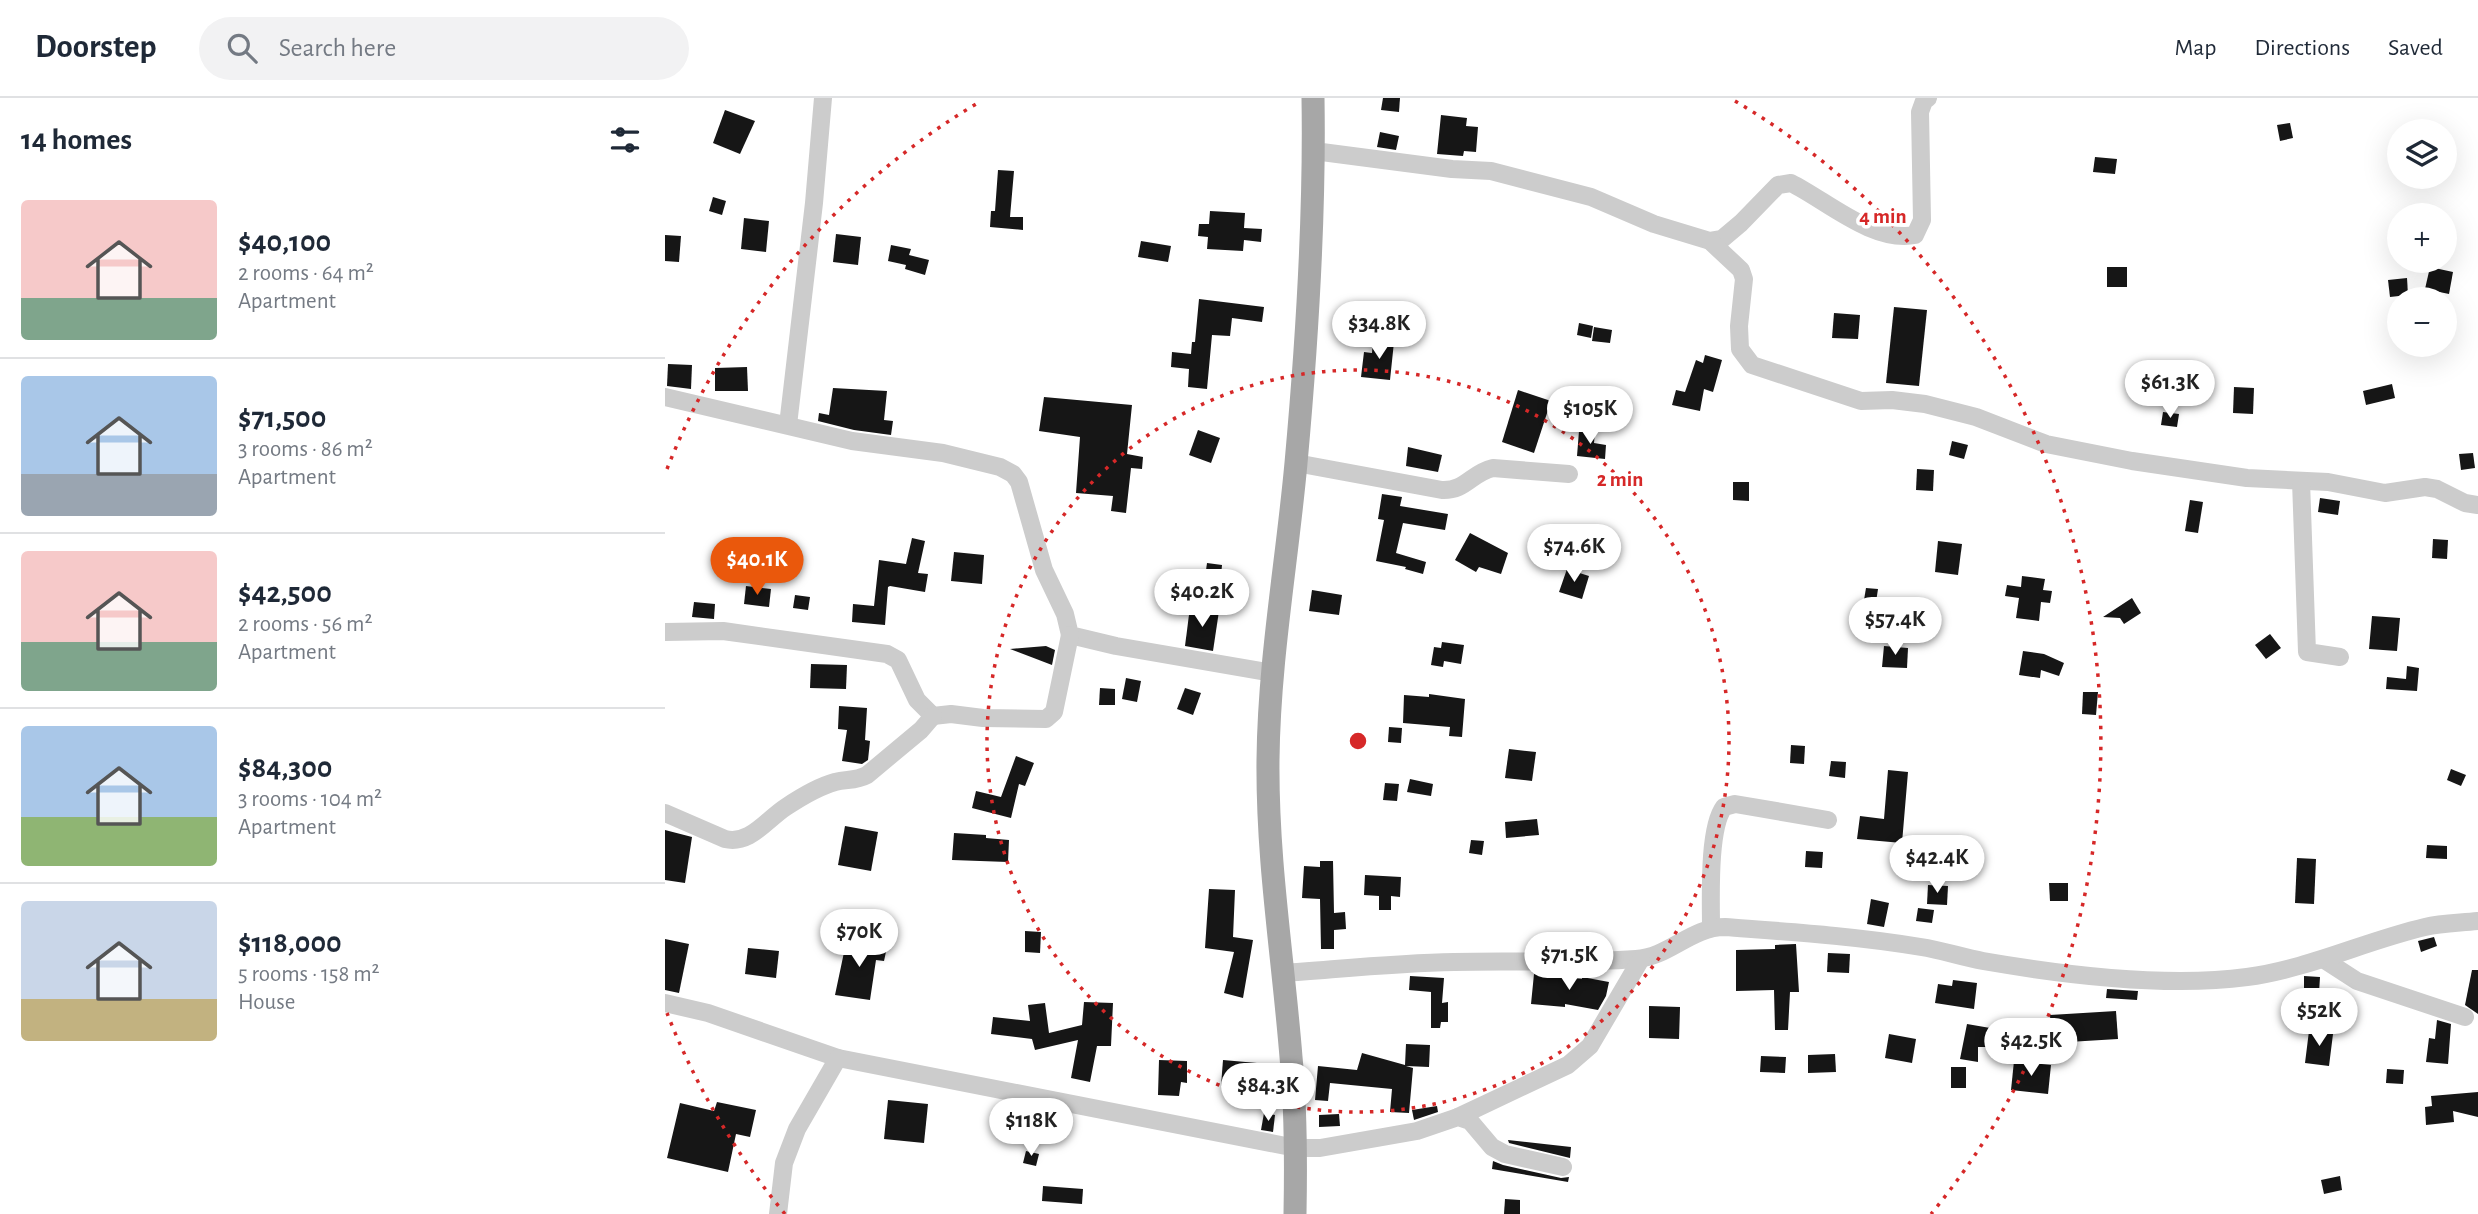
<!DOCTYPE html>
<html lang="en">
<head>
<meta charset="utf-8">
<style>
	:root { --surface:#fff; --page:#f2f2f3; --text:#1f2937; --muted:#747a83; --line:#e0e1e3; --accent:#ea580c }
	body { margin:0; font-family:"Alegreya Sans",sans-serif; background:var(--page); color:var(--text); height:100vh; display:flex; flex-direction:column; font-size:26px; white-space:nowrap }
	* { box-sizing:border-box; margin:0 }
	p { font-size:23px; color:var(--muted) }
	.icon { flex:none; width:38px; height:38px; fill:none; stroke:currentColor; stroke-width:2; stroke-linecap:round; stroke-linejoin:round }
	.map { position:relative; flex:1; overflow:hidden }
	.drawer { display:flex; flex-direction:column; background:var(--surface); width:665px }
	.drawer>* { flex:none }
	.fabs { position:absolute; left:1722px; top:21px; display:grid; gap:14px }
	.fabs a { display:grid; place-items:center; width:70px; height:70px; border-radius:50%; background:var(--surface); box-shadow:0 7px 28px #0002; font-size:35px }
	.price { position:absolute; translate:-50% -60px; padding:0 16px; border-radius:24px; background:#fff; color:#222; font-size:23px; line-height:46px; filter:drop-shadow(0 2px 4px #0008) }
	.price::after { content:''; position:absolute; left:50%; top:42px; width:21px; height:16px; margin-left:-10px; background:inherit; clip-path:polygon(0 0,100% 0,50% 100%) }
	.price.selected { background:var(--accent); color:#fff }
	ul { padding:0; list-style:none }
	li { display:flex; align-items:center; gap:21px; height:175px; padding:0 21px }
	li+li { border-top:2px solid var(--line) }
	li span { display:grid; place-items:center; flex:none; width:196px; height:140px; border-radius:7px; color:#555 }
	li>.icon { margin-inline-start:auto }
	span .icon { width:84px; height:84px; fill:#fffc; stroke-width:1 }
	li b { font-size:30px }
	h2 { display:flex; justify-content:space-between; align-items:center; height:84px; padding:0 21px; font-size:30px }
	header { display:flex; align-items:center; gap:42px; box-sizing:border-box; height:98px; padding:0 35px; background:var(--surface); border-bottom:2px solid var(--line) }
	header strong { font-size:33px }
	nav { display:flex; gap:38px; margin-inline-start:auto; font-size:24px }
	.search { width:490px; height:63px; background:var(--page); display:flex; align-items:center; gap:18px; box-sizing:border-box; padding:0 24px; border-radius:38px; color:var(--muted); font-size:26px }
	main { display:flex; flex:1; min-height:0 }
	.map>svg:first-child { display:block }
	.building { fill:#161616 }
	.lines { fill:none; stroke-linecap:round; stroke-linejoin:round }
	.minor { stroke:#ccc; stroke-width:18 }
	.major { stroke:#a7a7a7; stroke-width:23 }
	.ring { fill:none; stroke:#d62828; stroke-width:3.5; stroke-dasharray:3.5 7 }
	.centre { fill:#d62828; stroke:#fff; stroke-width:3.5 }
	.ring-label { font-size:21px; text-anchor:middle; font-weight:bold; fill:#d62828; stroke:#fff; stroke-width:7; stroke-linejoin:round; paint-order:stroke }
</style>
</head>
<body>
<header>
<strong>Doorstep</strong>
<div class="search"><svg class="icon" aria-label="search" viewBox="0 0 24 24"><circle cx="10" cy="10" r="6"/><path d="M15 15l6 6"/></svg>Search here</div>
<nav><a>Map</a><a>Directions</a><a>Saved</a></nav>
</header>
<main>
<section class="drawer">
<h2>14 homes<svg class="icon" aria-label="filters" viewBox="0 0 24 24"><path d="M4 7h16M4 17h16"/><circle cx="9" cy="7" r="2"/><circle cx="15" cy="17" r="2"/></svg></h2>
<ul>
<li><span style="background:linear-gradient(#f6c9c9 70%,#7fa58c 0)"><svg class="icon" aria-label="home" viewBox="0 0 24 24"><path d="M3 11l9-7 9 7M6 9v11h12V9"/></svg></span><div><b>$40,100</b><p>2 rooms · 64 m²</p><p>Apartment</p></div></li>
<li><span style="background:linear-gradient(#a9c7e8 70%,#9aa5b1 0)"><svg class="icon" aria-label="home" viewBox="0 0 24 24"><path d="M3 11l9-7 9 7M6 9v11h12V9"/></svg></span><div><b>$71,500</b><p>3 rooms · 86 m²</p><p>Apartment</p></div></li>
<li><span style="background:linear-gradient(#f6c9c9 65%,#7fa58c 0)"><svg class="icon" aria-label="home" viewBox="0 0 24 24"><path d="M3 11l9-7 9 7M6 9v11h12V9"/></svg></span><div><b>$42,500</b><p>2 rooms · 56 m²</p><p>Apartment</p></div></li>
<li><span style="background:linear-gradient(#a9c7e8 65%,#8fb573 0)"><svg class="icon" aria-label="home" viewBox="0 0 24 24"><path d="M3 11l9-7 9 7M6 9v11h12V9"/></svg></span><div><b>$84,300</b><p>3 rooms · 104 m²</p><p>Apartment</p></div></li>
<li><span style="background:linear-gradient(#c9d6e8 70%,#c2b280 0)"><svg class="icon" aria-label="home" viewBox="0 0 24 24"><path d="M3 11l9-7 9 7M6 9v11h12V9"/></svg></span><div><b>$118,000</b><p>5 rooms · 158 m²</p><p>House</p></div></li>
</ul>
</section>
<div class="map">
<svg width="1813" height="1116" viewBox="0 0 1813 1116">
	<rect width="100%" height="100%" fill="#fff"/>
	<g class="building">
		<path d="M718,0H735L734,14L716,12Z"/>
		<path d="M60,12L90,23L75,56L48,45Z"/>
		<path d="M776,17L802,20L801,28L813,29L811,54L799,53L798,58L772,56Z"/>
		<path d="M1625,25L1628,40L1615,43L1612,27Z"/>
		<path d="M715,34L734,38L731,52L712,49Z"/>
		<path d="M1430,59L1452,61L1450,76L1428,74Z"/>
		<path d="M333,72L349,73L345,119H358V132L325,129L326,113H330Z"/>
		<path d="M48,99L61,103L57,117L44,113Z"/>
		<path d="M545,113L580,115L579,130L597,131L596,144L579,142L578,153L542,151L543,139L533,138L534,126H544Z"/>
		<path d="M79,120L104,123L101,154L76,151Z"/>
		<path d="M171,136L196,139L193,167L168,164Z"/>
		<path d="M0,137L16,138L14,164L0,163Z"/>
		<path d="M476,143L506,148L503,164L473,159Z"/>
		<path d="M226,147L246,151L244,157L264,162L260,177L240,171L241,167L223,163Z"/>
		<rect x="1442" y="169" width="20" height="20"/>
		<path d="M1765,169L1788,174L1784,196L1760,191Z"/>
		<path d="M1742,180L1743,197L1725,199L1723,182Z"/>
		<path d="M534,201L599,209L597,224L567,220L565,238L547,237L542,291L523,289L524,271L506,269L507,254L526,256L527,244H530Z"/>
		<path d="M1229,209L1262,212L1254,288L1221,285Z"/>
		<path d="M1169,215L1195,217L1193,241L1167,240Z"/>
		<path d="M914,225L928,228L926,240L912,237Z"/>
		<path d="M929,229L947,232L945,245L927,243Z"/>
		<path d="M708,242L729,244L725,282L696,279L699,254L707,255Z"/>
		<path d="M1040,257L1057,262L1048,294L1039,291L1035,313L1007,307L1011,292L1020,294L1031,262L1038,265Z"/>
		<path d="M3,266L27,267L26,291L2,288Z"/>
		<path d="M82,269L83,293H50V270Z"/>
		<path d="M1727,286L1730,300L1701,307L1698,293Z"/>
		<path d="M1569,289L1589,290L1588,316L1568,315Z"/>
		<path d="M168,290L222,293L219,322L228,323L226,337L189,332L153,323L154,315L164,317Z"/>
		<path d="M853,292L886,303L869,355L837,344Z"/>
		<path d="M379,299L467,307L462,356L478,359L477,371L466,370L461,415L446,413L448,398L411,395L415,339L374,333Z"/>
		<path d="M1498,314L1514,316L1512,329L1496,327Z"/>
		<path d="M533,332L555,340L546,365L524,357Z"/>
		<path d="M914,333L930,334L929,345L941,347L940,361L912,358Z"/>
		<path d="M1287,343L1303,347L1299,361L1284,357Z"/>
		<path d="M743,349L777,357L773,374L741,368Z"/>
		<path d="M1808,355L1810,370L1796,372L1794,356Z"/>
		<path d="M1252,371L1269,372L1268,393L1251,392Z"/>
		<path d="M1068,384H1084V403L1068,402Z"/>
		<path d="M717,396L737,399L735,408L783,416L780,432L738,425L731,455L761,464L758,476L740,471L741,469L711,463L719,422L713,421Z"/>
		<path d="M1655,400L1675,403L1673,417L1653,414Z"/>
		<path d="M1525,402L1538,404L1533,435L1520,433Z"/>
		<path d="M805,435L843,455L836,476L814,469L811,474L790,462Z"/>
		<path d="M247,440L260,443L253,475L263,476L260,494L225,488L223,489L220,527L187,524L188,506L209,508L214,462L241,466Z"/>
		<path d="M1768,441L1783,442L1782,461L1767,460Z"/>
		<path d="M1273,443L1297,446L1293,477L1270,474Z"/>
		<path d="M289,454L319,457L317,486L286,483Z"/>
		<path d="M542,465L557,467L555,489L539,487Z"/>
		<path d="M902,471L924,478L917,501L894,494Z"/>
		<path d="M1357,478L1380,481L1378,492L1387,493L1385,505L1376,504L1374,523L1351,520L1354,500L1340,498L1342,487L1356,489Z"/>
		<path d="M81,488L106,491L104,509L79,506Z"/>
		<path d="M1201,490L1213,491L1211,504L1199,502Z"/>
		<path d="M647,492L677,497L674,517L644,513Z"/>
		<path d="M130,497L145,499L143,512L128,510Z"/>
		<path d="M1467,500L1476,515L1459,526L1455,520L1438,519Z"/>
		<path d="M29,504L50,506L49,521L27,519Z"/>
		<path d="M525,509L554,513L548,553L520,548Z"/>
		<path d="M1707,518L1735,520L1732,553L1704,551Z"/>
		<path d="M1605,536L1616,550L1601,561L1590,547Z"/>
		<path d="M777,544L799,547L796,566L779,563L778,569L766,567L769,549L776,550Z"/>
		<path d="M381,548L390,552L387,567L345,551Z"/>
		<path d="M1219,548L1243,550L1242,570L1217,569Z"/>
		<path d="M1358,553L1379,556L1399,565L1394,578L1376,572L1375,580L1354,577Z"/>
		<path d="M146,566L182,567L181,591L145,590Z"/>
		<path d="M1742,568L1754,570L1752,593L1721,591L1722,579L1741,581Z"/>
		<path d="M461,580L476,583L472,604L457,601Z"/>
		<path d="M435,590L450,591V607H434Z"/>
		<path d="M520,590L536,595L528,617L512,611Z"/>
		<path d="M1418,594H1433L1431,617L1417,616Z"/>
		<path d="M764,596L800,601L797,639L784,638L785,629L738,625L739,597L764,599Z"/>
		<path d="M174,608L202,610L200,642L205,643L203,662L197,666L177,663L182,632L173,631Z"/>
		<path d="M724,629L737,630L736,645L723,644Z"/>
		<path d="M1126,647L1140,648L1139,666L1125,665Z"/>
		<path d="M844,651L871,654L867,683L840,680Z"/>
		<path d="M351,658L369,665L360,688L354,686L346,720L307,710L311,693L336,699Z"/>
		<path d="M1166,663L1181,664L1180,680L1164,678Z"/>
		<path d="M1786,671L1801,677L1796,688L1782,682Z"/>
		<path d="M1223,672L1243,674L1237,745L1192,741L1195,718L1219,721Z"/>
		<path d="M745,681L768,686L766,698L742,694Z"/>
		<path d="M720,685L734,686L732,703L718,702Z"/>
		<path d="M872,721L874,737L841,740L840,724Z"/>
		<path d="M180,728L213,734L206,773L173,767Z"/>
		<path d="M0,732L27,739L20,785L0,782Z"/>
		<path d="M289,735L321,737V740L344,742L343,764L287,762Z"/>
		<path d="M806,742L819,743L817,757L804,755Z"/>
		<path d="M1762,747L1782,748V761L1761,760Z"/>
		<path d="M1141,753L1158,754L1157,770L1140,769Z"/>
		<path d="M1632,760L1651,761L1649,806L1630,805Z"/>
		<path d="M655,763H668L669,815L680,814L681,831L669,832V851H656L655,801L637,800L639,768L655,769Z"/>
		<path d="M700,777L736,779L735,799L726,798V812H714V798L699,797Z"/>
		<path d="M1384,785H1403V803H1385Z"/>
		<path d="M1263,787L1283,788L1282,807L1262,806Z"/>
		<path d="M544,791L570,792L568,839L588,842L578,900L559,895L569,854L540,850Z"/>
		<path d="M1206,801L1224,805L1219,829L1202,826Z"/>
		<path d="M1253,810L1269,812L1267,825L1251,823Z"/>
		<path d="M360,833L376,834L375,855L360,854Z"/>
		<rect x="896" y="838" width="21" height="14"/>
		<path d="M1769,839L1772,848L1756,854L1753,843Z"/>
		<path d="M182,840L222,849L219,863L211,862L205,902L170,897Z"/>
		<path d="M0,841L24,846L14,895L0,892Z"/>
		<path d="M1131,846L1134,894H1125L1123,932H1110L1109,892L1071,893V852L1110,851V847Z"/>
		<path d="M83,850L114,853L111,880L80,876Z"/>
		<path d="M1163,855L1185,856L1184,875L1162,874Z"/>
		<path d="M1807,872H1813V916L1800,907Z"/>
		<path d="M869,876L917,881V879L944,884L941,898L933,912L900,906V909L866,906Z"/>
		<path d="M745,878L779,880L777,905L783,904V924H776L775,930H766V894L744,892Z"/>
		<path d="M1639,878L1655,879L1654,895L1639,894Z"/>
		<path d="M1288,882L1312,885L1309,911L1270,905L1273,886L1287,888Z"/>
		<path d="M1442,891L1473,893L1472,902L1441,900Z"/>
		<path d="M419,904L448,905L446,948H432L425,984L406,980L413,942L370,952L367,941L326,936L328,919L365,923L363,907L380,905L384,935L417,927Z"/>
		<path d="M984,908L1015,909L1014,941L984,940Z"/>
		<path d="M1451,913L1453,941L1387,945L1385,917Z"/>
		<path d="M1772,922L1786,926L1783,966L1761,964L1764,940L1770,941Z"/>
		<path d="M1302,926L1331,931L1328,949H1313V964L1295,961Z"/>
		<path d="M1644,933L1668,936L1664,968L1640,965Z"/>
		<path d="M1224,936L1251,941L1247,965L1220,960Z"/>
		<path d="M741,946L765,947L764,969L741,968L748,970L744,1015L725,1014L727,991L665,985L663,1003L650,1002L653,968L692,972L697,955L740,967Z"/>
		<path d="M1170,956L1171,974L1143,975V957Z"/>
		<path d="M1096,958L1121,959L1120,975L1095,974Z"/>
		<path d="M494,962L522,963V985L516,984L514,998L493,997Z"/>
		<path d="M558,962L592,965L590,991L556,988Z"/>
		<path d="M1349,963L1386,967L1383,996L1346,992Z"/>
		<rect x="1286" y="969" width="15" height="21"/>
		<path d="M1722,971L1739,972L1738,986L1721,985Z"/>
		<path d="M1813,994V1019L1788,1013L1789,1024L1761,1027L1760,1009L1767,1008L1766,998Z"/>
		<path d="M223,1002L263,1006L259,1045L219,1041Z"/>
		<path d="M52,1004L91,1012L85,1039L71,1036L63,1074L2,1060L15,1005L49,1013Z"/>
		<path d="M772,1008L773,1014L749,1022L747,1012Z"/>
		<path d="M599,1015L610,1017L608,1034L596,1032Z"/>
		<path d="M674,1016L675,1028L654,1029V1017Z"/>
		<path d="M843,1042L906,1049L905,1060L844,1045Z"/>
		<path d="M361,1053L374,1056L371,1068L358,1065Z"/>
		<path d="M828,1063L838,1067L896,1080L904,1079L903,1084L827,1071Z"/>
		<path d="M1675,1078L1677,1092L1659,1096L1656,1082Z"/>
		<path d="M378,1088L418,1091L417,1106L377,1103Z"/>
		<path d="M840,1101L855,1102V1116H839Z"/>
	</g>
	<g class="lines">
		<g class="minor">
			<path d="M649,53L787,71L826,73L926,99L989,126L1045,143L1057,141L1076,125L1113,87L1126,85C1162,103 1208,145 1250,137L1257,122L1255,14L1259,3L1263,0"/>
			<path d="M1045,143L1076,172L1079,181L1074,228L1075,251L1087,267L1196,303L1227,302L1260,306L1311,319L1381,346L1467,363L1582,380L1663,384L1720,395L1760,389L1772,391L1800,405L1813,407"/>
			<path d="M0,299L187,343L278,355L335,369L348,376L354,384L379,472L400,516L405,537L451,548L607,575"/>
			<path d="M123,327L149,105L158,0"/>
			<path d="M631,365L777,392C801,393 806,375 828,370L904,376"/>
			<path d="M1636,383L1642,554L1675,559"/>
			<path d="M0,534L58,533L222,556L233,562L252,602L268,618L286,616L318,620L381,621L389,614L405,537"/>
			<path d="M0,715L60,741C85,747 101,722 121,709C136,699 152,689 170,684C182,681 191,683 202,677L256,632L268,618"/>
			<path d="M1046,829C1046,801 1043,730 1059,709L1070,706L1163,722"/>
			<path d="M1658,861L1692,883L1800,919"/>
			<path d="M618,875C675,871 732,865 789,864C850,862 910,866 971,861C1004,859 1026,829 1060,829C1126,834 1191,838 1256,849C1276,852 1297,859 1318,863C1399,877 1500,890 1582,879C1643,871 1700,843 1760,829C1777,825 1796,825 1813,823"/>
			<path d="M0,905L43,915L173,960L631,1050H655L752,1033L793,1019L805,1023L827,1049L840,1056L898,1069"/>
			<path d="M793,1019L903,967L925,948L976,861"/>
			<path d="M113,1116L119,1065L132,1031L173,960"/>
		</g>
		<path class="major" d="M630,1116C631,1064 631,1011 626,959C618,859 602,763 603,662C604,562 622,464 631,365C642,244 650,121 648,0"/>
	</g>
	<g class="ring">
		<circle cx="693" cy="643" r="371"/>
		<path d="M120 1116A743 743 0 0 1 2 915M2 371A743 743 0 0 1 316 3M1070 3A743 743 0 0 1 1266 1116"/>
	</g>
	<circle cx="693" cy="643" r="10" class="centre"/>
	<g class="ring-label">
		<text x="1218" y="125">4 min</text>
		<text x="955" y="388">2 min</text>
	</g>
</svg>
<div class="fabs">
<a><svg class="icon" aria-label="layers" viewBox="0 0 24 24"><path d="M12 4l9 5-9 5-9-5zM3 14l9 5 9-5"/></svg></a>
<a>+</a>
<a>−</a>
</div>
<b class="price" style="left:714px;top:263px">$34.8K</b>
<b class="price" style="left:1505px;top:322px">$61.3K</b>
<b class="price" style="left:925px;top:348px">$105K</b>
<b class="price" style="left:909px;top:486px">$74.6K</b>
<b class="price selected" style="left:92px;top:499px">$40.1K</b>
<b class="price" style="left:537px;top:531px">$40.2K</b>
<b class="price" style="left:1230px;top:559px">$57.4K</b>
<b class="price" style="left:1272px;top:797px">$42.4K</b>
<b class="price" style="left:194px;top:871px">$70K</b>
<b class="price" style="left:904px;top:894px">$71.5K</b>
<b class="price" style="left:1654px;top:950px">$52K</b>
<b class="price" style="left:1366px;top:980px">$42.5K</b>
<b class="price" style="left:603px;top:1025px">$84.3K</b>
<b class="price" style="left:366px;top:1060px">$118K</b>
</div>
</main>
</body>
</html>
